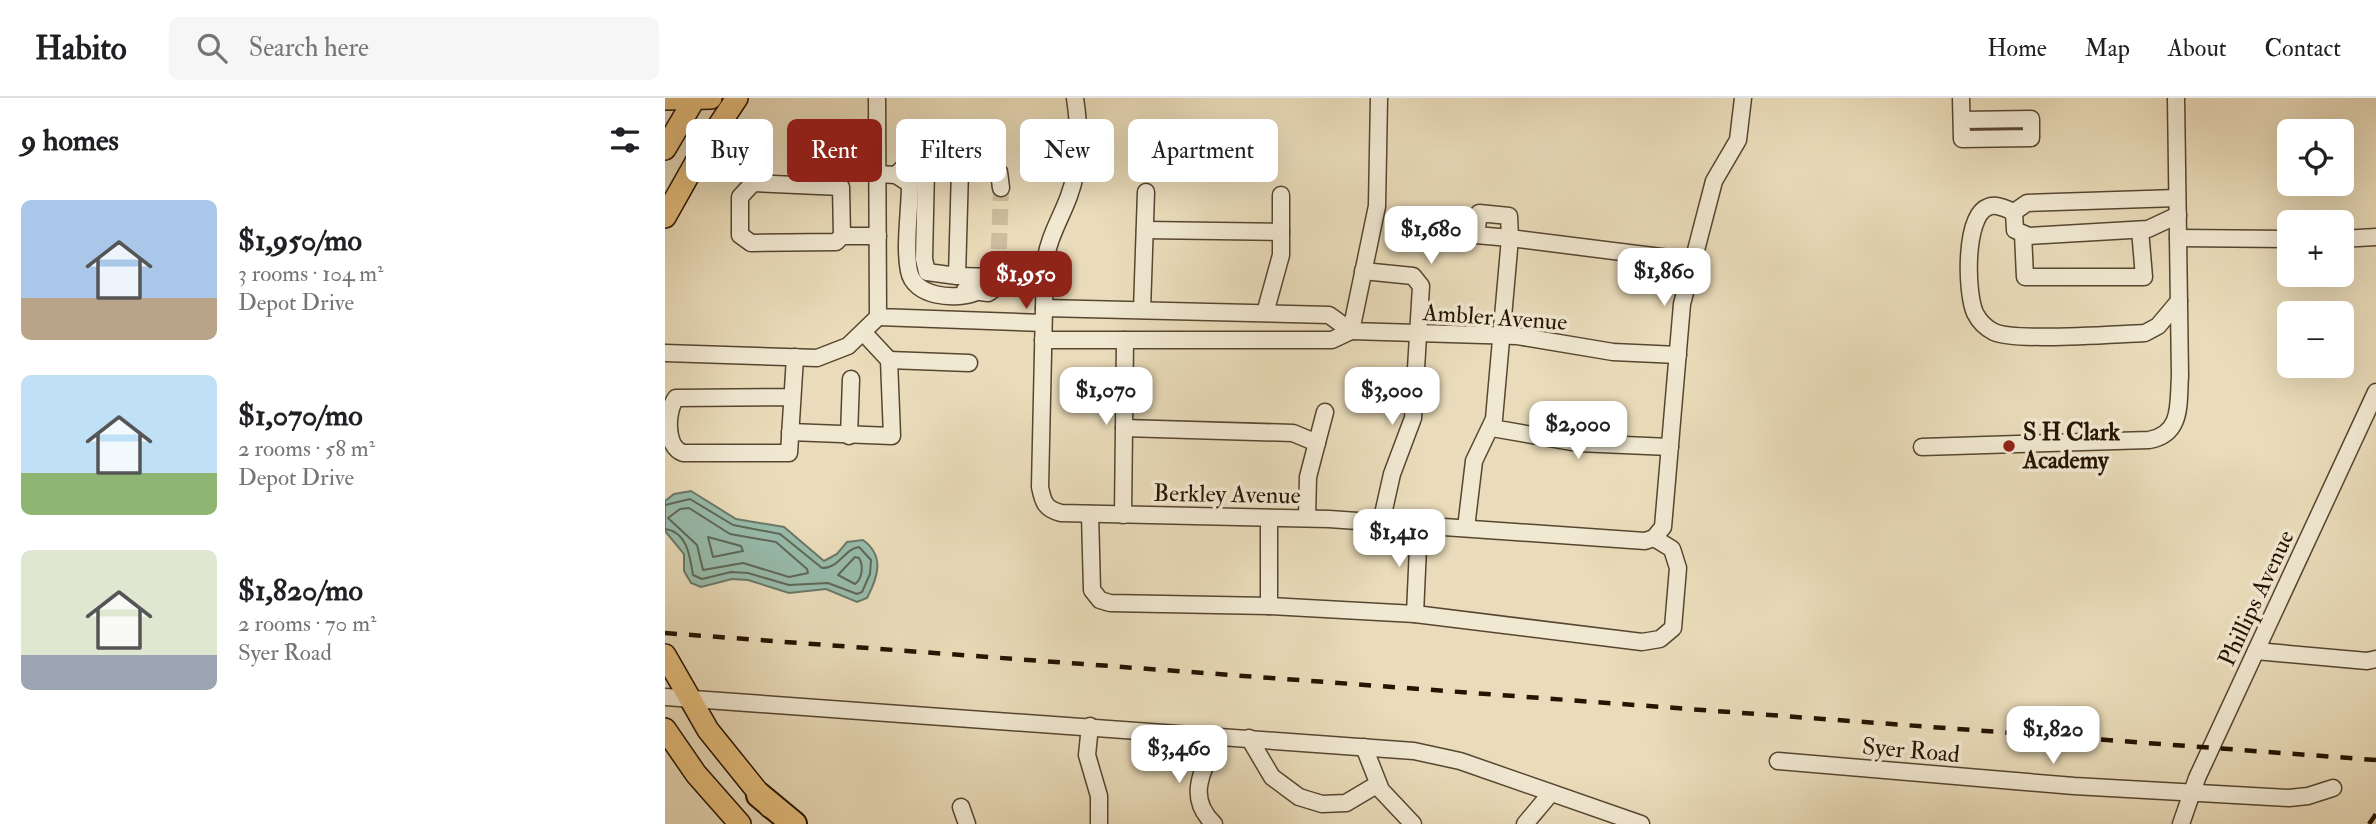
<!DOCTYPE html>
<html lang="en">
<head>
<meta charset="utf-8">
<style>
	:root { --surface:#fff; --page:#f6f6f6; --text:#202124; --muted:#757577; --line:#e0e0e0; --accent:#8f2418 }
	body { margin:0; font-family:"IM FELL Double Pica",serif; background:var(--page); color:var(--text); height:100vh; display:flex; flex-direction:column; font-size:26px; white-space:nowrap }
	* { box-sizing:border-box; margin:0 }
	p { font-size:23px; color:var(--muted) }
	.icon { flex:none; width:38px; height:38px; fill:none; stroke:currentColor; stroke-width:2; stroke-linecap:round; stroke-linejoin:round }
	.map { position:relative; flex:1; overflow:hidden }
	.drawer { display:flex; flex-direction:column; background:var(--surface); width:665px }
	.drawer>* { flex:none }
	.banner { position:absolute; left:21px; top:21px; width:665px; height:63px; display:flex; gap:14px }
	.buttons { position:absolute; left:1612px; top:21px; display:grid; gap:14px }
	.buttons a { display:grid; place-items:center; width:77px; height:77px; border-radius:10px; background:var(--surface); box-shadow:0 7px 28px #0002; font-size:35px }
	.price { position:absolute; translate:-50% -60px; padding:0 16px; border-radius:14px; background:#fff; color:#222; font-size:23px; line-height:46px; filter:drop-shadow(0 2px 4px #0008) }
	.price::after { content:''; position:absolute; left:50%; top:42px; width:21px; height:16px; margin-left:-10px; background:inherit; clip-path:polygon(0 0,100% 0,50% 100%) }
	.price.active { background:var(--accent); color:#fff }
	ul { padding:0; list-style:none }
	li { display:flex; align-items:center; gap:21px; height:175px; padding:0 21px }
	li span { display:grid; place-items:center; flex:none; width:196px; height:140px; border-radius:10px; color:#555 }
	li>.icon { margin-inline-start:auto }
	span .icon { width:84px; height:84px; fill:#fffc; stroke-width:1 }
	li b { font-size:30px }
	h2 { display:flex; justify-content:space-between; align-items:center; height:84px; padding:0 21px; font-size:30px }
	.pill { padding:0 24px; border-radius:10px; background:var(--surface); box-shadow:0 7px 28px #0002; font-size:24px; line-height:63px }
	.pill.active { background:var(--accent); color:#fff }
	header { display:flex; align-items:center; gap:42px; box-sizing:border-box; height:98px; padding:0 35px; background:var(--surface); border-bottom:2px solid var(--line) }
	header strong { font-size:33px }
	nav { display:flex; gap:38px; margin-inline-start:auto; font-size:24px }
	.search { width:490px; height:63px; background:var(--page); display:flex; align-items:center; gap:18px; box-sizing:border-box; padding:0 24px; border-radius:10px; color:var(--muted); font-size:26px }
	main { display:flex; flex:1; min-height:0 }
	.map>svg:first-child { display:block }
	.water { fill:#98bcac; stroke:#6a7968; stroke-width:2 }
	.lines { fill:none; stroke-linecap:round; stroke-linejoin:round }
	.shore { stroke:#5e6857; stroke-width:2 }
	.minor-tunnel { stroke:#ccbe9e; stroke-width:16; stroke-dasharray:16 8; stroke-linecap:butt }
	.minor-casing { stroke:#564630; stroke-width:19 }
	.major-casing { stroke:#251402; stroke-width:24 }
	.highway-casing { stroke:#251402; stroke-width:28 }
	.minor { stroke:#f1e8d2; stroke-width:16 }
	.major { stroke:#e5be7d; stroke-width:21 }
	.highway { stroke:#e5be7d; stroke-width:24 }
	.rail { stroke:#251402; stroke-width:4.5; stroke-dasharray:12 12; stroke-linecap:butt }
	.poi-dot { fill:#8f2418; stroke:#f1e8d2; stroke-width:2.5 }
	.labels { text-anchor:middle; stroke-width:7; stroke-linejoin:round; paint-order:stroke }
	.street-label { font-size:24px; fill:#251402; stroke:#f1e8d2 }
	.poi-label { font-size:24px; font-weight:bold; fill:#251402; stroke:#f1e8d2; text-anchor:start }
</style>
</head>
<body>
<header>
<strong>Habito</strong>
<div class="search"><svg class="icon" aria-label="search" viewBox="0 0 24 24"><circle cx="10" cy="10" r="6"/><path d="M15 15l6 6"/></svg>Search here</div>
<nav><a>Home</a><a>Map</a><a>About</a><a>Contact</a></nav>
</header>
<main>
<section class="drawer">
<h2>9 homes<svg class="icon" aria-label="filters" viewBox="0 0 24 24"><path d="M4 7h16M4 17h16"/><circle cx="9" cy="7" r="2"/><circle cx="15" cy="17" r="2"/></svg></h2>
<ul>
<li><span style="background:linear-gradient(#a9c7e8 70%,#b9a48a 0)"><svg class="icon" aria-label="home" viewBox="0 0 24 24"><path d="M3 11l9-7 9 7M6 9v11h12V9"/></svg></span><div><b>$1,950/mo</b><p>3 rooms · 104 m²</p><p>Depot Drive</p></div></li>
<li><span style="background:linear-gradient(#bfe0f5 70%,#8fb573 0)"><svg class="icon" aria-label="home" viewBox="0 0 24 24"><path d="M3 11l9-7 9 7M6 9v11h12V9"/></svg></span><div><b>$1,070/mo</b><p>2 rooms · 58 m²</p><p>Depot Drive</p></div></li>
<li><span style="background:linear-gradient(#dfe7d0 75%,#9aa5b1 0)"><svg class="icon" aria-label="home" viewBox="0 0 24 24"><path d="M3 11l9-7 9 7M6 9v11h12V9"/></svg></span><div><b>$1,820/mo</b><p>2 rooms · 70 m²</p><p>Syer Road</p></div></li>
</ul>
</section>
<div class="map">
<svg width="1711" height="726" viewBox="0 0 1711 726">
	<rect width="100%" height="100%" fill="#eadcba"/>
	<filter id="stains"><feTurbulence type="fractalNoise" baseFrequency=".00286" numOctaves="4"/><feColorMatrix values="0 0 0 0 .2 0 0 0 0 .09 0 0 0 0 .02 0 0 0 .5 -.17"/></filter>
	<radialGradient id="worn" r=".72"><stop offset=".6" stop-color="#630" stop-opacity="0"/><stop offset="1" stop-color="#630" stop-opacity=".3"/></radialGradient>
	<path class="water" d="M26,393L71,421L119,429L159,463L172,456L182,444L198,442C220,458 213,479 202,500L192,504L161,491L124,495L83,482L67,481L36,489L26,485L19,473V456L0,433V403L9,396Z"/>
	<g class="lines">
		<g class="shore">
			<path d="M0,407L25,401L68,427L115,436L157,470C175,470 179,451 194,449L206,462L205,476L197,494L192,496L163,485L124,487L83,475L66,474L37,481L28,477C25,460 23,434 0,431"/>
			<path d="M24,410L65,436L111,444L142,471L143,475L124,479L78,465L38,472L32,447L3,420L15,411Z"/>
			<path d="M43,439L76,448L78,453L48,459Z"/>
			<path d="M190,459L194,460C199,468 197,481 190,486L173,477Z"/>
		</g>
		<path class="minor-tunnel" d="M333,175L336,90"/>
		<g class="minor-casing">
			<g id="minor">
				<path d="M212,0L213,219L378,225"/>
				<path d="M410,0C415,34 416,65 404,98C396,120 383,140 380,165L375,389C378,404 380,411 396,415L664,421L980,443L989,440"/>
				<path d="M714,0L712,108L686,233L852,238L948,254L1013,257"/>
				<path d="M1296,0L1297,41L1366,40V21L1297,22"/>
				<path d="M261,71L259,161L262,174L292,178L295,72"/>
				<path d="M213,76L231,77L245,86C245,112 239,149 244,173C249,199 289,202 309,195"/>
				<path d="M231,77L238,70L334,74L336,90"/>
				<path d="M1512,100L1362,105L1349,114L1350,132L1364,138L1483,131L1513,117"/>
				<path d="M1349,114C1341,111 1331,105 1323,109C1299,118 1301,195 1310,215C1314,223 1321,230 1329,234C1350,244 1450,236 1480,235L1493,228L1514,203"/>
				<path d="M814,115L844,118L845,140L811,137Z"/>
				<path d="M480,132L616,134"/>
				<path d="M1358,136L1360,179H1479L1475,132"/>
				<path d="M177,138L176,89L88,85L75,99V137L86,145L171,144L177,138H213"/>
				<path d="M1513,140L1624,141"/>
				<path d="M1676,141L1711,139"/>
				<path d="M698,173L748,178L756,188L748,320L727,376L716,425"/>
				<path d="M292,178L333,179"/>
				<path d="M300,192L323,195L332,189L333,175"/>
				<path d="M477,212L481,94"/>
				<path d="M600,215L616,157V97"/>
				<path d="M378,242H667L686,233L664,217L379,210"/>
				<path d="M0,255L152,260L183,248L213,219"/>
				<path d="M224,262L304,265"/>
				<path d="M126,299L11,300C1,313 0,349 18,355H124L130,259"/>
				<path d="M459,330L628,335L652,345"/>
				<path d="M827,330L913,345L1005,349"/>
				<path d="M125,334L227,338L224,262L198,234"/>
				<path d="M184,338L186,281"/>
				<path d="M1257,349L1484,342C1518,336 1513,305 1515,278L1511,0"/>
				<path d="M425,416L427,492L435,502L445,505L604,508L750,516L977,544L995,541L1008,530L1013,470L1007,451L989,440"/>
				<path d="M458,417L460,242"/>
				<path d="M642,420L643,379L660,314"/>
				<path d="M801,430L809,363L829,321L845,140L1028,163"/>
				<path d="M989,440L998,429L1017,206L1049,83L1073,42L1078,0"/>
				<path d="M604,508V420"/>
				<path d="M750,516L754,427"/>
				<path d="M1591,553L1702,563L1711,561"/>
				<path d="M0,599L749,653L795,663L976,726"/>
				<path d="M425,628L422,657L434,698V726"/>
				<path d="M584,640L607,679L634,699L657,706L681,705L713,686"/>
				<path d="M699,649L716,692L748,726"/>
				<path d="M1113,663L1409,688L1624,700L1643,698L1668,690"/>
				<path d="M296,709L302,726"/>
				<path d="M549,726C519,698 540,669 553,638"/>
				<path d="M860,726L886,695"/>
				<path d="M1516,726L1532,680L1711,294"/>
			</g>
		</g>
		<g class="major-casing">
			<g id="major">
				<path d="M0,1L46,0"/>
				<path d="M0,51L30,0"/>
				<path d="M0,119L40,48L72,0"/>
				<path d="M0,557L43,632L105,709"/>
				<path d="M0,631L31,676L75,726"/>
			</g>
		</g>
		<g class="highway-casing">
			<path id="highway" d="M94,697L129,726"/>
		</g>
		<use href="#minor" class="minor"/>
		<use href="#major" class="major"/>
		<use href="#highway" class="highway"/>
		<g class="rail">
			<path d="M0,535L1711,662"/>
			<path d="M1704,726L1711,716"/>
		</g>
	</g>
	<circle class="poi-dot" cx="1344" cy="348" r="7"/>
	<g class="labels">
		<g class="street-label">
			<text transform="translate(830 219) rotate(4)" y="8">Ambler Avenue</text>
			<text transform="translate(562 396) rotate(1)" y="8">Berkley Avenue</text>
			<text transform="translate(1591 500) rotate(-65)" y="8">Phillips Avenue</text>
			<text transform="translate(1246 652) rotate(5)" y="8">Syer Road</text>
		</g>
		<g class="poi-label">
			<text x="1358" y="342">S H Clark<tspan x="1358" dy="28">Academy</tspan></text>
		</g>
	</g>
	<rect width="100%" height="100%" filter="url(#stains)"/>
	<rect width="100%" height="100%" fill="url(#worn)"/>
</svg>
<div class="buttons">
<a><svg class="icon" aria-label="locate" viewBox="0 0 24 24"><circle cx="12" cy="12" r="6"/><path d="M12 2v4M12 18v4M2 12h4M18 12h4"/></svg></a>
<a>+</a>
<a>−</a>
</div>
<b class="price" style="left:766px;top:168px">$1,680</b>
<b class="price" style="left:999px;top:210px">$1,860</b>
<b class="price active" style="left:361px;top:213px">$1,950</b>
<b class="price" style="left:441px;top:329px">$1,070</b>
<b class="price" style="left:727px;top:329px">$3,000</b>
<b class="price" style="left:913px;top:363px">$2,000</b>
<b class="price" style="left:734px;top:471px">$1,410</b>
<b class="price" style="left:1388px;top:668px">$1,820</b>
<b class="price" style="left:514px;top:687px">$3,460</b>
<div class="banner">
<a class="pill">Buy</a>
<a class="pill active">Rent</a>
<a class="pill">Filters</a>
<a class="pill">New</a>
<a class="pill">Apartment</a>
</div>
</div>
</main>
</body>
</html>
